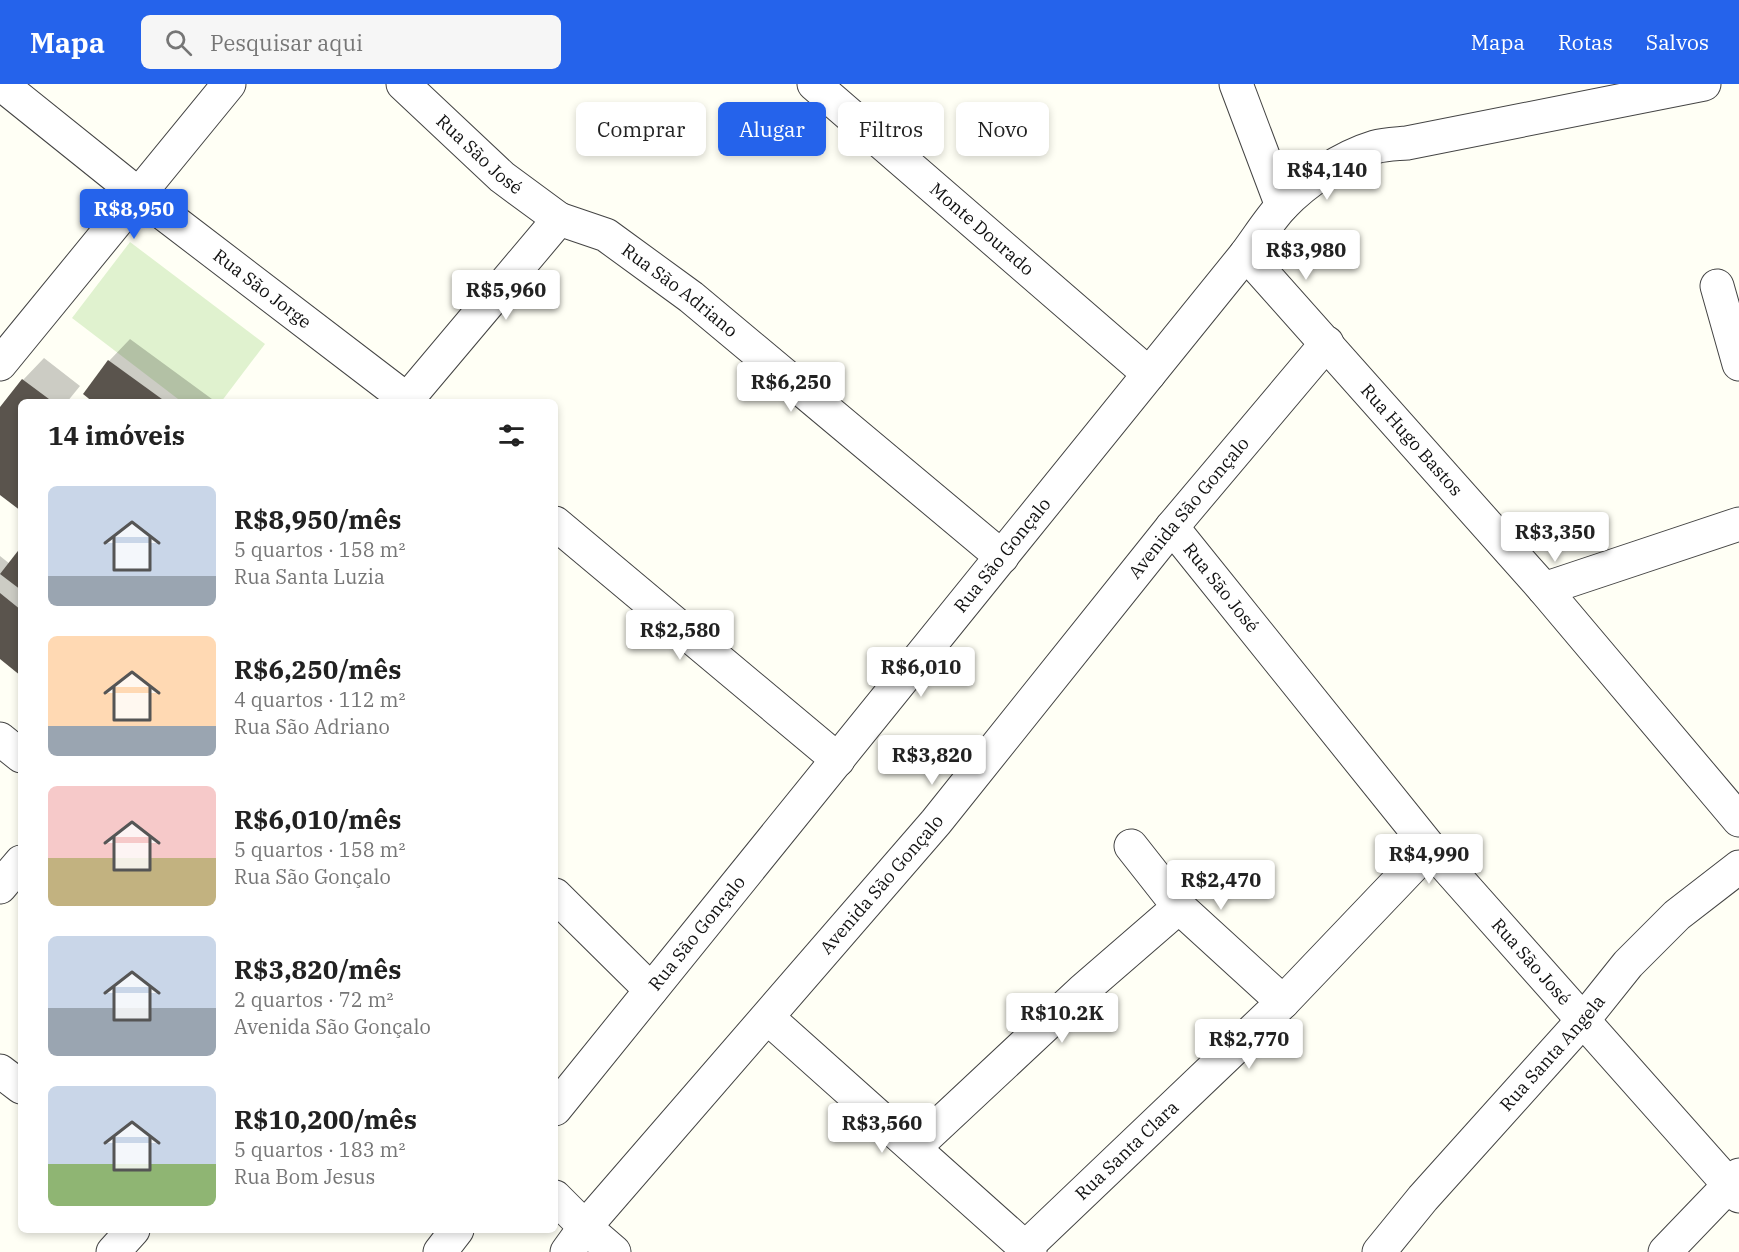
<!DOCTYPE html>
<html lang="pt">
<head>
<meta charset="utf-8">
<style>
	:root { --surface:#fff; --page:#f6f6f6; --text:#222; --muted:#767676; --accent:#2563eb }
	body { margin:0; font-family:"IBM Plex Serif",serif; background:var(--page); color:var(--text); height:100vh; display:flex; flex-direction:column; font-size:22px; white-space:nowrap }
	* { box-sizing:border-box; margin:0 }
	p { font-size:20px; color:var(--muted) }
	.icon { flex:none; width:33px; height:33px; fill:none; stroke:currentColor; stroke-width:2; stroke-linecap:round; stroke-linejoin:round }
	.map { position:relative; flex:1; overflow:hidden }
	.panel { position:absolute; left:18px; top:315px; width:540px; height:834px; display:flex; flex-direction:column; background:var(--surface); border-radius:9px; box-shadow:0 3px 9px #0003 }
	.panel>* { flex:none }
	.banner { position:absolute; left:576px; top:18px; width:570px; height:54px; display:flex; gap:12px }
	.price { position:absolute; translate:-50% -51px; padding:0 14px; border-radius:6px; background:#fff; color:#222; font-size:20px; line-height:39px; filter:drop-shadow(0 2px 3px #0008) }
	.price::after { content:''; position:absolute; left:50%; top:36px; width:18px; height:14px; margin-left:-9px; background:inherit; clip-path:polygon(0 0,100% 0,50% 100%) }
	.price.selected { background:var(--accent); color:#fff }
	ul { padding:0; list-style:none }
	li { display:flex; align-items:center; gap:18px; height:150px; padding:0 30px }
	li span { display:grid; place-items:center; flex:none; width:168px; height:120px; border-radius:9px; color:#555 }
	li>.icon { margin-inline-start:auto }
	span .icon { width:72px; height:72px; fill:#fffc; stroke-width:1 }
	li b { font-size:26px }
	h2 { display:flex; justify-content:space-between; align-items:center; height:72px; padding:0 30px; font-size:26px }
	.chip { padding:0 21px; border-radius:9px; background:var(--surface); box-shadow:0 3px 9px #0003; font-size:21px; line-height:54px }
	.chip.selected { background:var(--accent); color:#fff }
	header { display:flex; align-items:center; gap:36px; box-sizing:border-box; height:84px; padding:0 30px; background:var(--accent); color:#fff }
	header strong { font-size:28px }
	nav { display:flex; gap:33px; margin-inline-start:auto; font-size:21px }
	.search { width:420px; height:54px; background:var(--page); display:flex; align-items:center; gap:15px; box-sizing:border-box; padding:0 21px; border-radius:9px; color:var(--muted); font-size:22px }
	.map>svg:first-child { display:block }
	.pitch { fill:#e0f2cf }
	.shadow { fill:#0003 }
	.building { fill:#5a544d }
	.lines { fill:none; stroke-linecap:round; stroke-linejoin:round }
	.minor-casing { stroke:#444; stroke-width:35 }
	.minor { stroke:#fff; stroke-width:33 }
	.labels { text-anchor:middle; stroke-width:6; stroke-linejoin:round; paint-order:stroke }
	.street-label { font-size:18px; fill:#111; stroke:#fff }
</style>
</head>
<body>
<header>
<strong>Mapa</strong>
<div class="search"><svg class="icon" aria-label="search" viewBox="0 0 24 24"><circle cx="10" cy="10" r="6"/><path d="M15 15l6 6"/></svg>Pesquisar aqui</div>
<nav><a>Mapa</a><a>Rotas</a><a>Salvos</a></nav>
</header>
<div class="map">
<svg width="1739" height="1168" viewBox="0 0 1739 1168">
	<rect width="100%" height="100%" fill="#fffff5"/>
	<path class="pitch" d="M130,158L265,260L221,318H182L72,234Z"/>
	<g class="shadow">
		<path d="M130,255L216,318H85L90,313L85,310L109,277Z"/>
		<path d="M44,274L80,302L67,318H21V426L0,409V326L23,296Z"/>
		<path d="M21,465V590L0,573V472L10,480Z"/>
	</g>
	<g class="building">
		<path d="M108,276L166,318H93L83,310Z"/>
		<path d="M22,295L53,318H21V427L0,411V323Z"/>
		<path d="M21,463V506L0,490Z"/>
		<path d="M0,509L21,526V592L0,575Z"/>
	</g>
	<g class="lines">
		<g class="minor-casing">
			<g id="minor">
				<path id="s1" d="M1,0L138,110L410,318"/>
				<path id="s2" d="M403,0L502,93L559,135"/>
				<path id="s3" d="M814,0L1149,290"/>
				<path d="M1236,0L1282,122"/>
				<path id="s4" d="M1246,170L1544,505L1739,736"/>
				<path d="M1717,202L1739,280"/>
				<path d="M0,280L229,0"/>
				<path id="s5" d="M405,318L559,135L606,151L691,213L1002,473"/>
				<path d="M555,439L838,676"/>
				<path id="s6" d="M1172,443L1430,764L1739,1112"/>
				<path d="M1544,505L1739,440"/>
				<path d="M0,655L21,672"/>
				<path d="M1131,762L1179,823L1283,918"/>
				<path d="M0,803L21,778"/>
				<path d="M555,811L651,906"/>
				<path d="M768,934L1030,1168"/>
				<path d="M0,987L21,1003"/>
				<path id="s7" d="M555,1025L1246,170C1258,154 1269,136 1282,122C1306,97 1342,73 1375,63C1385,60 1397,60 1407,59L1704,0"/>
				<path d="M914,1064L1082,907L1179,823"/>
				<path d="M555,1113L585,1143L614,1168"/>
				<path id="s8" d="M1025,1164L1283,918L1430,764"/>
				<path d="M113,1168L133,1146"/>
				<path d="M440,1168L457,1146"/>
				<path id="s9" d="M567,1168L585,1143L936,738L1172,443L1327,259"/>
				<path id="s10" d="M1379,1168L1423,1114L1584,935L1628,880L1677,831L1739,783"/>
				<path d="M1665,1168L1739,1091"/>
			</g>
		</g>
		<use href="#minor" class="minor"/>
	</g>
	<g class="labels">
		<g class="street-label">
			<text dy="6" stroke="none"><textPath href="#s2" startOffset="104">Rua São José</textPath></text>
			<text dy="6" stroke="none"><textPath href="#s3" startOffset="222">Monte Dourado</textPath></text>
			<text dy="6" stroke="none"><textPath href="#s1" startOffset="332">Rua São Jorge</textPath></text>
			<text dy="6" stroke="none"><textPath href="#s5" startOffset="381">Rua São Adriano</textPath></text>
			<text dy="6" stroke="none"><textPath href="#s4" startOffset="249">Rua Hugo Bastos</textPath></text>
			<text dy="6" stroke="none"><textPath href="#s9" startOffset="970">Avenida São Gonçalo</textPath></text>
			<text dy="6" stroke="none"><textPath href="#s7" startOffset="712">Rua São Gonçalo</textPath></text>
			<text dy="6" stroke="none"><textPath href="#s6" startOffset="78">Rua São José</textPath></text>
			<text dy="6" stroke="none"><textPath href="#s9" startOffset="484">Avenida São Gonçalo</textPath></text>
			<text dy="6" stroke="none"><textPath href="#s7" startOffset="226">Rua São Gonçalo</textPath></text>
			<text dy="6" stroke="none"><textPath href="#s6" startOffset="564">Rua São José</textPath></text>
			<text dy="6" stroke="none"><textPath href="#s10" startOffset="264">Rua Santa Angela</textPath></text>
			<text dy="6" stroke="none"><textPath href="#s8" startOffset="141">Rua Santa Clara</textPath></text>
		</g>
	</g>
</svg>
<b class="price" style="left:1327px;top:117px">R$4,140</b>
<b class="price selected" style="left:134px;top:156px">R$8,950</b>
<b class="price" style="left:1306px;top:197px">R$3,980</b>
<b class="price" style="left:506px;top:237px">R$5,960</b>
<b class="price" style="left:791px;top:329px">R$6,250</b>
<b class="price" style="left:1555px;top:479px">R$3,350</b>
<b class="price" style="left:680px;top:577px">R$2,580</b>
<b class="price" style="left:921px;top:614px">R$6,010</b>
<b class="price" style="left:932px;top:702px">R$3,820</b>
<b class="price" style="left:1429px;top:801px">R$4,990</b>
<b class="price" style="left:1221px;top:827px">R$2,470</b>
<b class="price" style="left:1062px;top:960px">R$10.2K</b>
<b class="price" style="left:1249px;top:986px">R$2,770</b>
<b class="price" style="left:882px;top:1070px">R$3,560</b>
<div class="banner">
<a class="chip">Comprar</a>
<a class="chip selected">Alugar</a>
<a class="chip">Filtros</a>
<a class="chip">Novo</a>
</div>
<section class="panel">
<h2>14 imóveis<svg class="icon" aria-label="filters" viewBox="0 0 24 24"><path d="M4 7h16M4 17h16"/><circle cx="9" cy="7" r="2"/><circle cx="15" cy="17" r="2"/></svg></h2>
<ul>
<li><span style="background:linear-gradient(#c9d6e8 75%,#9aa5b1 0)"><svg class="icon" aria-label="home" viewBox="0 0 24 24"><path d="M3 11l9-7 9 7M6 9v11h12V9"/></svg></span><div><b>R$8,950/mês</b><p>5 quartos · 158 m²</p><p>Rua Santa Luzia</p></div></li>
<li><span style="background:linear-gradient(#ffd9b3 75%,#9aa5b1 0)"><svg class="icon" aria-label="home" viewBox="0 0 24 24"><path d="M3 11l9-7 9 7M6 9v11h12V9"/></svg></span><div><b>R$6,250/mês</b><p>4 quartos · 112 m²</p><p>Rua São Adriano</p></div></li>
<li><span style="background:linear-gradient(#f6c9c9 60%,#c2b280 0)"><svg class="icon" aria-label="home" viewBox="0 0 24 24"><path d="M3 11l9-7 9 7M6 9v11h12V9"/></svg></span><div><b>R$6,010/mês</b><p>5 quartos · 158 m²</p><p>Rua São Gonçalo</p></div></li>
<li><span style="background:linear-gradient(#c9d6e8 60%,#9aa5b1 0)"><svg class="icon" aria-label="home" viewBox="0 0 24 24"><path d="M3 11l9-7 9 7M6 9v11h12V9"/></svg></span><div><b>R$3,820/mês</b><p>2 quartos · 72 m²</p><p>Avenida São Gonçalo</p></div></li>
<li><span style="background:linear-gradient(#c9d6e8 65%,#8fb573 0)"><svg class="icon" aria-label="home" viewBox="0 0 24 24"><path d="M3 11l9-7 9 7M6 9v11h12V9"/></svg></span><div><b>R$10,200/mês</b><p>5 quartos · 183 m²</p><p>Rua Bom Jesus</p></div></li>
</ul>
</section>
</div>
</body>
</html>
